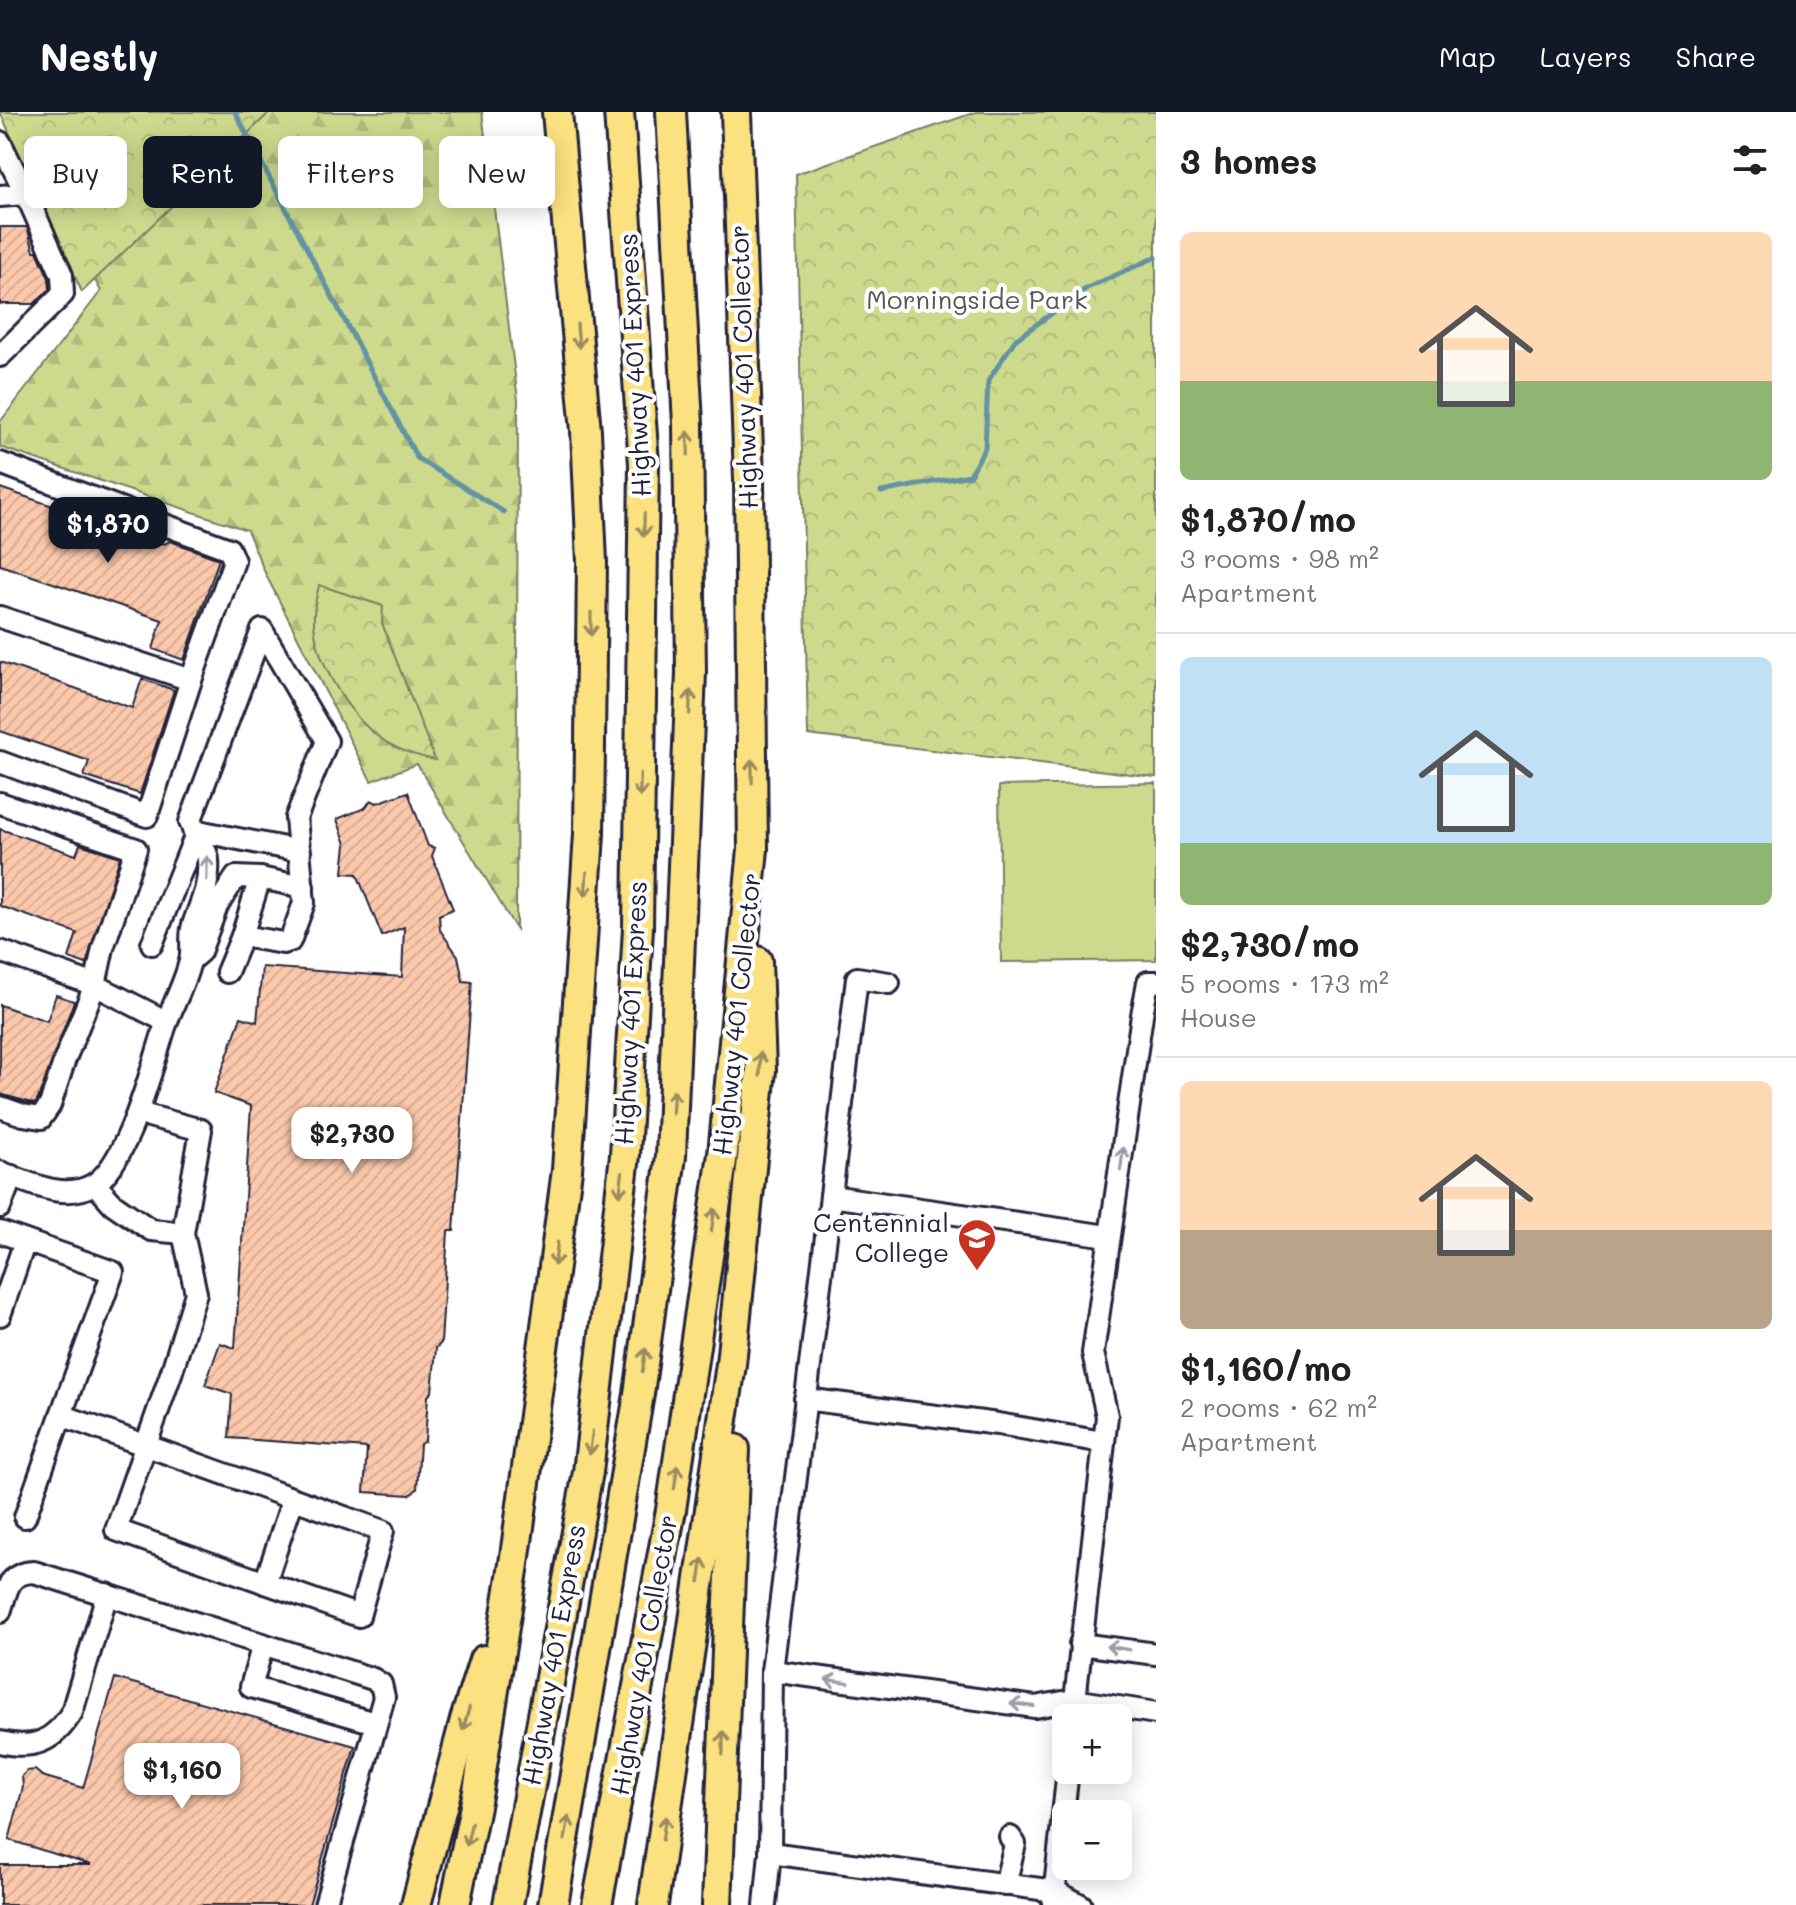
<!DOCTYPE html>
<html lang="en">
<head>
<meta charset="utf-8">
<style>
	:root { --surface:#fff; --page:#f2f2f2; --text:#222; --muted:#767676; --line:#e0e0e0; --accent:#111827 }
	body { margin:0; font-family:Mali,sans-serif; background:var(--page); color:var(--text); height:100vh; display:flex; flex-direction:column; font-size:30px; white-space:nowrap }
	* { box-sizing:border-box; margin:0 }
	p { font-size:26px; color:var(--muted) }
	.icon { flex:none; width:44px; height:44px; fill:none; stroke:currentColor; stroke-width:2; stroke-linecap:round; stroke-linejoin:round }
	.map { position:relative; flex:1; overflow:hidden }
	.sheet { display:flex; flex-direction:column; background:var(--surface); width:640px }
	.sheet>* { flex:none }
	.banner { position:absolute; left:24px; top:24px; width:760px; height:72px; display:flex; gap:16px }
	.tools { position:absolute; left:1052px; top:1592px; display:grid; gap:16px }
	.tools a { display:grid; place-items:center; width:80px; height:80px; border-radius:12px; background:var(--surface); box-shadow:0 4px 20px #0003; font-size:40px }
	.price { position:absolute; translate:-50% -68px; padding:0 18px; border-radius:16px; background:#fff; color:#222; font-size:26px; line-height:52px; filter:drop-shadow(0 2px 4px #0008) }
	.price::after { content:''; position:absolute; left:50%; top:48px; width:24px; height:18px; margin-left:-12px; background:inherit; clip-path:polygon(0 0,100% 0,50% 100%) }
	.price.active { background:var(--accent); color:#fff }
	ul { padding:0; list-style:none }
	li { display:grid; align-content:center; gap:16px; height:424px; padding:0 24px }
	li+li { border-top:2px solid var(--line) }
	li span { display:grid; place-items:center; height:248px; border-radius:12px; color:#555 }
	li>.icon { margin-inline-start:auto }
	span .icon { width:144px; height:144px; fill:#fffc; stroke-width:1 }
	li b { font-size:34px }
	h2 { display:flex; justify-content:space-between; align-items:center; height:96px; padding:0 24px; font-size:34px }
	.chip { padding:0 28px; border-radius:12px; background:var(--surface); box-shadow:0 4px 20px #0003; font-size:28px; line-height:72px }
	.chip.active { background:var(--accent); color:#fff }
	header { display:flex; align-items:center; gap:48px; box-sizing:border-box; height:112px; padding:0 40px; background:var(--accent); color:#fff }
	header strong { font-size:38px }
	nav { display:flex; gap:44px; margin-inline-start:auto; font-size:28px }
	main { display:flex; flex:1; min-height:0 }
	.map>svg:first-child { display:block }
	.forest { fill:url(#forest-firs); stroke:#787e64; stroke-width:2 }
	.park { fill:url(#park-crowns); stroke:#787e64; stroke-width:2 }
	.garden { fill:#cdda8d; stroke:#787e64; stroke-width:2 }
	.lines { fill:none; stroke-linecap:round; stroke-linejoin:round }
	.stream { stroke:#6393a2; stroke-width:5 }
	.building { fill:url(#building-hatch); stroke:#22223b; stroke-width:2 }
	.minor-casing { stroke:#22223b; stroke-width:26 }
	.highway-casing { stroke:#22223b; stroke-width:34 }
	.minor { stroke:#fff; stroke-width:20 }
	.highway { stroke:#fbe180; stroke-width:28 }
	.oneway { stroke:#998b61 }
	.oneway2 { stroke:#9c9ca7 }
	.labels { text-anchor:middle; stroke-width:8; stroke-linejoin:round; paint-order:stroke }
	.park-label { font-size:26px; fill:#555954; stroke:#fff }
	.street-label { font-size:26px; fill:#22223b; stroke:#fff }
	.poi-label { font-size:26px; fill:#22223b; stroke:#fff; text-anchor:end }
</style>
</head>
<body>
<header>
<strong>Nestly</strong>
<nav><a>Map</a><a>Layers</a><a>Share</a></nav>
</header>
<main>
<div class="map">
<svg width="1156" height="1793" viewBox="0 0 1156 1793">
	<defs>
		<pattern id="forest-firs" width="22" height="20" patternUnits="userSpaceOnUse" patternTransform="scale(2)"><rect width="22" height="20" fill="#cdda8d"/><path d="M5 1l3.5 6h-7zM16 11l3.5 6h-7z" fill="#b0bb7b"/></pattern>
		<pattern id="park-crowns" width="20" height="18" patternUnits="userSpaceOnUse" patternTransform="scale(2)"><rect width="20" height="18" fill="#cdda8d"/><path d="M2 6a3 3 0 1 1 6 0M12 15a3 3 0 1 1 6 0" fill="none" stroke="#b0bb7b"/></pattern>
		<pattern id="building-hatch" width="6" height="6" patternUnits="userSpaceOnUse" patternTransform="scale(2)"><rect width="6" height="6" fill="#fbc8ab"/><path d="M-1 1l2-2M0 6l6-6M5 7l2-2" fill="none" stroke="#d7ac94"/></pattern>
	</defs>
	<rect width="100%" height="100%" fill="#fff"/>
	<filter id="ink" filterUnits="userSpaceOnUse"><feTurbulence type="fractalNoise" baseFrequency=".0125" numOctaves="2"/><feDisplacementMap in="SourceGraphic" scale="16" xChannelSelector="R" yChannelSelector="G"/><feConvolveMatrix kernelMatrix="1 2 1 2 8 2 1 2 1" color-interpolation-filters="sRGB"/></filter>
	<g filter="url(#ink)">
		<path class="forest" d="M0,0H482L518,288L516,817L417,652L371,669L266,463L247,418L0,335V310L101,179Z"/>
		<g class="park">
			<path d="M0,0H270L82,180Z"/>
			<path d="M976,0H1156V665L808,623L796,62Z"/>
			<path d="M319,473L383,494L382,511L435,648C417,644 399,639 383,628C349,605 312,546 314,503C314,493 317,483 319,473Z"/>
		</g>
		<path class="garden" d="M1156,671V848L1001,850L999,674Z"/>
		<g class="lines">
			<g class="stream">
				<path d="M235,0L417,346L504,400"/>
				<path d="M881,380L970,363L985,336L988,269L1015,228L1087,176L1156,145"/>
			</g>
		</g>
		<g class="building">
			<path d="M0,115H27L34,139H37L49,166L50,177L34,192H0Z"/>
			<path d="M0,376L164,432L170,429L219,447L184,548L153,537L162,508L0,453Z"/>
			<path d="M0,550L132,596L142,567L174,578L140,682L84,664L89,649L0,619Z"/>
			<path d="M408,680L428,734L435,736L432,744L453,797L439,803L440,818L458,844L463,869L472,870L454,1119H448L441,1231L436,1236L432,1280L428,1284L425,1329L420,1332L417,1377L410,1383L364,1380L367,1336L229,1326L232,1282L205,1273L220,1231L235,1236L251,994L214,981L241,905L257,910L262,855L402,865L404,815L382,824L357,762L343,761L346,732L337,707L365,696L371,688L377,691Z"/>
			<path d="M0,717L76,743L80,732L120,745L86,852L69,846L77,821L0,794Z"/>
			<path d="M56,883L74,889L38,987L35,992L0,982V893L47,909Z"/>
			<path d="M115,1566L355,1634L309,1793H0V1753H91L9,1728L23,1675L22,1664L27,1659L35,1658L42,1664L83,1676Z"/>
		</g>
		<g class="lines">
			<g class="minor-casing">
				<g id="minor">
					<path d="M0,30L26,82L0,84"/>
					<path d="M0,244L63,182L62,163L26,82"/>
					<path d="M0,351L229,437L234,449L191,568"/>
					<path d="M0,505L191,568L147,704L0,650"/>
					<path d="M0,691L136,737L103,836L95,873L167,910"/>
					<path d="M193,718L300,739"/>
					<path d="M242,824L260,766"/>
					<path d="M152,832L196,722"/>
					<path d="M0,839L95,873L65,947L50,993L41,1006L23,1003L0,995"/>
					<path d="M193,846L200,840L217,794L236,765L260,766L303,775"/>
					<path d="M0,1060C28,1070 65,1090 94,1072C128,1052 153,951 166,912C173,892 185,871 190,849C193,837 189,824 193,813C201,789 210,774 208,748C208,739 194,720 190,710L262,518L327,629L296,706L304,791L290,829L283,831L242,824L227,860"/>
					<path d="M95,1072L113,1092L151,1118L183,1121"/>
					<path d="M831,1084L857,866L889,871"/>
					<path d="M0,1095L12,1064"/>
					<path d="M0,1120L113,1160L61,1303L383,1419L359,1504L116,1418L172,1259L196,1181L183,1121L201,1018L138,1001"/>
					<path d="M0,1203L25,1129"/>
					<path d="M805,1287L998,1312L1103,1330"/>
					<path d="M25,1405L61,1303"/>
					<path d="M265,1471L293,1387"/>
					<path d="M0,1500C8,1477 7,1461 34,1460L373,1567L381,1572L384,1585L325,1793"/>
					<path d="M263,1532L251,1575L375,1611"/>
					<path d="M1080,1532L1156,1542"/>
					<path d="M772,1559L1035,1595L1074,1588L1156,1601"/>
					<path d="M1073,1606L1107,1304L1093,1241L1142,903L1148,870H1156"/>
					<path d="M0,1630C33,1638 54,1630 72,1600L107,1482"/>
					<path d="M770,1741L1055,1779L1081,1793"/>
					<path d="M1005,1773L1015,1732L1010,1725"/>
					<path d="M765,1793L770,1741L772,1559L831,1084L1108,1124"/>
					<path d="M1053,1793L1068,1658"/>
				</g>
			</g>
			<g class="highway-casing">
				<g id="highway">
					<path d="M416,1793L465,1608L484,1548"/>
					<path d="M455,1793L478,1679L514,1452L567,1058L589,722L592,450L586,319L557,0"/>
					<path d="M508,1793L588,1360L625,1043L638,816L644,352L619,0"/>
					<path d="M553,1793L639,1282L671,1044L691,561L688,312L671,0"/>
					<path d="M597,1793L671,1398L723,1042L753,737L749,367L736,0"/>
					<path d="M653,1793L731,1252L761,958L757,849"/>
					<path d="M717,1793L735,1337"/>
				</g>
			</g>
			<use href="#minor" class="minor"/>
			<use href="#highway" class="highway"/>
		</g>
		<defs><path id="oneway-shaft" d="M-6 0H5M1.5-3L5.5 0L1.5 3" fill="none" stroke-width="1.6" stroke-linecap="round" stroke-linejoin="round" transform="scale(2)"/></defs>
		<g class="oneway">
			<use href="#oneway-shaft" transform="translate(578 224) rotate(85)"/>
			<use href="#oneway-shaft" transform="translate(688 331) rotate(-91)"/>
			<use href="#oneway-shaft" transform="translate(644 413) rotate(91)"/>
			<use href="#oneway-shaft" transform="translate(591 512) rotate(90)"/>
			<use href="#oneway-shaft" transform="translate(690 590) rotate(-88)"/>
			<use href="#oneway-shaft" transform="translate(752 659) rotate(-91)"/>
			<use href="#oneway-shaft" transform="translate(640 673) rotate(91)"/>
			<use href="#oneway-shaft" transform="translate(586 772) rotate(94)"/>
			<use href="#oneway-shaft" transform="translate(760 952) rotate(-90)"/>
			<use href="#oneway-shaft" transform="translate(673 990) rotate(-87)"/>
			<use href="#oneway-shaft" transform="translate(621 1072) rotate(97)"/>
			<use href="#oneway-shaft" transform="translate(713 1108) rotate(-82)"/>
			<use href="#oneway-shaft" transform="translate(556 1142) rotate(98)"/>
			<use href="#oneway-shaft" transform="translate(644 1248) rotate(-82)"/>
			<use href="#oneway-shaft" transform="translate(591 1331) rotate(97)"/>
			<use href="#oneway-shaft" transform="translate(676 1365) rotate(-82)"/>
			<use href="#oneway-shaft" transform="translate(701 1458) rotate(-82)"/>
			<use href="#oneway-shaft" transform="translate(466 1607) rotate(106)"/>
			<use href="#oneway-shaft" transform="translate(723 1631) rotate(-89)"/>
			<use href="#oneway-shaft" transform="translate(567 1716) rotate(-80)"/>
			<use href="#oneway-shaft" transform="translate(664 1716) rotate(-82)"/>
			<use href="#oneway-shaft" transform="translate(469 1722) rotate(102)"/>
		</g>
		<g class="oneway2">
			<use href="#oneway-shaft" transform="translate(207 756) rotate(-89)"/>
			<use href="#oneway-shaft" transform="translate(1122 1047) rotate(-82)"/>
			<use href="#oneway-shaft" transform="translate(1118 1536) rotate(-171)"/>
			<use href="#oneway-shaft" transform="translate(837 1569) rotate(-172)"/>
			<use href="#oneway-shaft" transform="translate(1022 1593) rotate(-173)"/>
		</g>
	</g>
	<defs>
		<g id="university-pin" transform="scale(2)"><path d="M0 17L-7.5 6A9.5 9.5 0 1 1 7.5 6Z" fill="#c8321e" stroke="#fff"/><path d="M0-5L7-2L0 1L-7-2ZM-4 1L0 2.5L4 1V4Q0 6-4 4Z" fill="#fff"/></g>
	</defs>
	<g fill-rule="evenodd">
		<use href="#university-pin" x="977" y="1126"/>
	</g>
	<g class="labels">
		<g class="park-label">
			<text x="977" y="197">Morningside Park</text>
		</g>
		<g class="street-label">
			<text transform="translate(635 253) rotate(-93)" y="9">Highway 401 Express</text>
			<text transform="translate(744 255) rotate(-92)" y="9">Highway 401 Collector</text>
			<text transform="translate(631 901) rotate(-87)" y="9">Highway 401 Express</text>
			<text transform="translate(737 902) rotate(-84)" y="9">Highway 401 Collector</text>
			<text transform="translate(554 1543) rotate(-80)" y="9">Highway 401 Express</text>
			<text transform="translate(644 1543) rotate(-80)" y="9">Highway 401 Collector</text>
		</g>
		<g class="poi-label">
			<text x="949" y="1120">Centennial<tspan x="949" dy="30">College</tspan></text>
		</g>
	</g>
</svg>
<div class="tools">
<a>+</a>
<a>−</a>
</div>
<b class="price active" style="left:108px;top:453px">$1,870</b>
<b class="price" style="left:352px;top:1063px">$2,730</b>
<b class="price" style="left:182px;top:1699px">$1,160</b>
<div class="banner">
<a class="chip">Buy</a>
<a class="chip active">Rent</a>
<a class="chip">Filters</a>
<a class="chip">New</a>
</div>
</div>
<section class="sheet">
<h2>3 homes<svg class="icon" aria-label="filters" viewBox="0 0 24 24"><path d="M4 7h16M4 17h16"/><circle cx="9" cy="7" r="2"/><circle cx="15" cy="17" r="2"/></svg></h2>
<ul>
<li><span style="background:linear-gradient(#ffd9b3 60%,#8fb573 0)"><svg class="icon" aria-label="home" viewBox="0 0 24 24"><path d="M3 11l9-7 9 7M6 9v11h12V9"/></svg></span><div><b>$1,870/mo</b><p>3 rooms · 98 m²</p><p>Apartment</p></div></li>
<li><span style="background:linear-gradient(#bfe0f5 75%,#8fb573 0)"><svg class="icon" aria-label="home" viewBox="0 0 24 24"><path d="M3 11l9-7 9 7M6 9v11h12V9"/></svg></span><div><b>$2,730/mo</b><p>5 rooms · 173 m²</p><p>House</p></div></li>
<li><span style="background:linear-gradient(#ffd9b3 60%,#b9a48a 0)"><svg class="icon" aria-label="home" viewBox="0 0 24 24"><path d="M3 11l9-7 9 7M6 9v11h12V9"/></svg></span><div><b>$1,160/mo</b><p>2 rooms · 62 m²</p><p>Apartment</p></div></li>
</ul>
</section>
</main>
</body>
</html>
